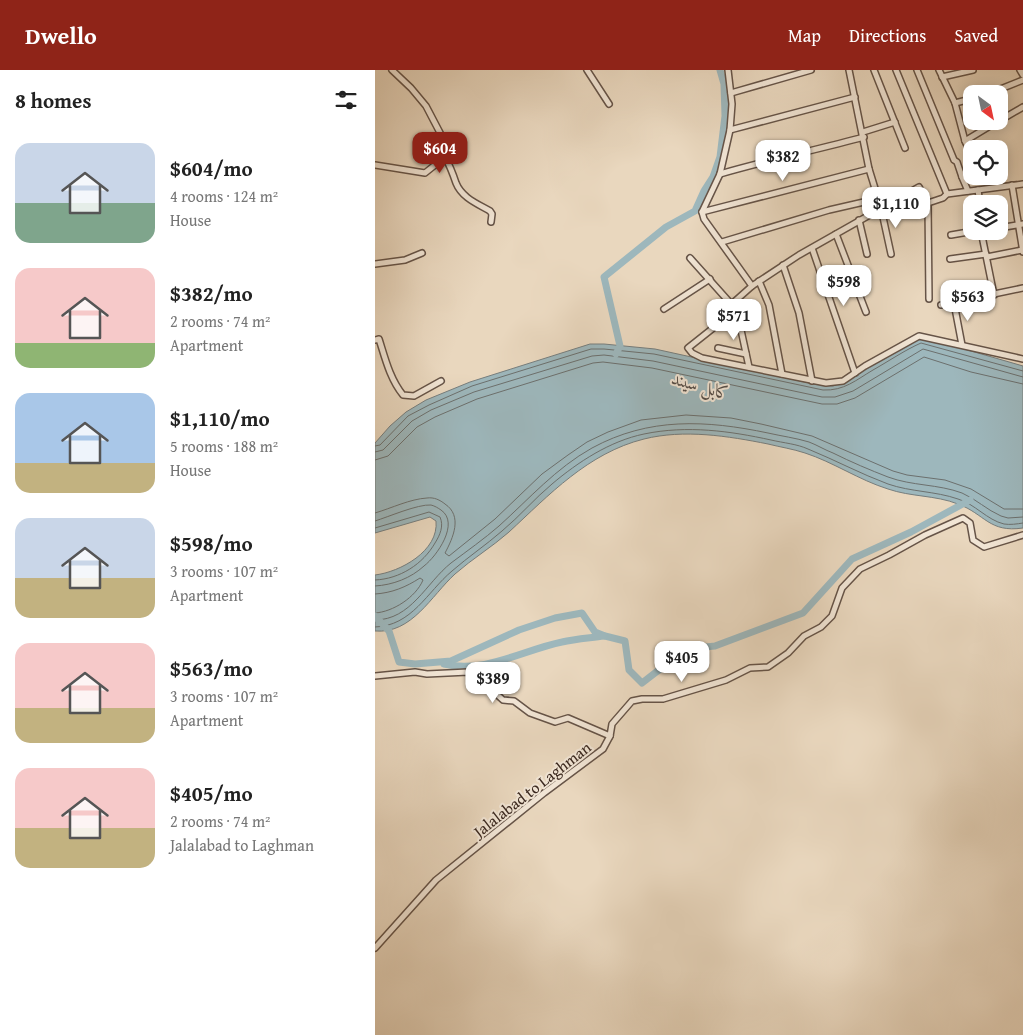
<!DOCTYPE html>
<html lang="en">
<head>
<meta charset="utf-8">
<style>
	:root { --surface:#fff; --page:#f6f6f6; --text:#222; --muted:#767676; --accent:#8f2418 }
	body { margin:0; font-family:"Gentium Book Plus",Amiri,serif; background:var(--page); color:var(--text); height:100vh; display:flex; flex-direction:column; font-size:19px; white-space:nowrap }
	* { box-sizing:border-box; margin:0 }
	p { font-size:16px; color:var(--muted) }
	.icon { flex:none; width:28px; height:28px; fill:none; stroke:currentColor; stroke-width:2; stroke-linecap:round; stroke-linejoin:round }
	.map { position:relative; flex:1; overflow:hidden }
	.side { display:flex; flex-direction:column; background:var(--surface); width:375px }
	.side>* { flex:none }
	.needle { width:32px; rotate:147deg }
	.buttons { position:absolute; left:588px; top:15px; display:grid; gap:10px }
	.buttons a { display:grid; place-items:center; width:45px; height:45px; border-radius:10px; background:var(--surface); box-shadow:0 2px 12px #0003; font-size:25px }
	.price { position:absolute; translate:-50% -42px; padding:0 11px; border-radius:10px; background:#fff; color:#222; font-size:16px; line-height:32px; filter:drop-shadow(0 1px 2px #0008) }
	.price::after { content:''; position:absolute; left:50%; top:30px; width:15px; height:11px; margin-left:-8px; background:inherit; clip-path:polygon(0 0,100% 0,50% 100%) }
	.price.current { background:var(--accent); color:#fff }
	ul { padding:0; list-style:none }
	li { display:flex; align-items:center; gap:15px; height:125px; padding:0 15px }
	li span { display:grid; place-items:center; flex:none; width:140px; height:100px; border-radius:15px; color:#555 }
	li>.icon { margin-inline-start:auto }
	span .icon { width:60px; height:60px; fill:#fffc; stroke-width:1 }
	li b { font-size:21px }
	h2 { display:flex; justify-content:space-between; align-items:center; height:60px; padding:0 15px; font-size:21px }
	header { display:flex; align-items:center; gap:30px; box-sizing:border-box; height:70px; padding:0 25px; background:var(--accent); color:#fff }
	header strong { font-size:24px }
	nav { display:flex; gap:28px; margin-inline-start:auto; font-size:18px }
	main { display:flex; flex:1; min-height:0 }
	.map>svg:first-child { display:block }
	.water { fill:#9db7bc; stroke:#767e7e }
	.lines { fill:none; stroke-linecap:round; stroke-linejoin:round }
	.shore { stroke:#6c706e; stroke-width:1 }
	.river { stroke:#9db7bc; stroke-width:7 }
	.minor-casing { stroke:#665448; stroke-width:8 }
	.minor { stroke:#f1e5d5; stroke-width:5 }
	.labels { text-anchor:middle; stroke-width:4; stroke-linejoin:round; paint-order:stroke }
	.street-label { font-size:16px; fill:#3b2920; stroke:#f1e5d5 }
	.water-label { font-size:18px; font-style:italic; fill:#544c47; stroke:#f1e5d5 }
</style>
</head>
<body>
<header>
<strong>Dwello</strong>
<nav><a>Map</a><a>Directions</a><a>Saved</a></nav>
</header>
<main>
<section class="side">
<h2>8 homes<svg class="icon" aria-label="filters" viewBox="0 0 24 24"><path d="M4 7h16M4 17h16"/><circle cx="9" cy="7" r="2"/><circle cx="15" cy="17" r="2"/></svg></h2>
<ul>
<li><span style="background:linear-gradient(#c9d6e8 60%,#7fa58c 0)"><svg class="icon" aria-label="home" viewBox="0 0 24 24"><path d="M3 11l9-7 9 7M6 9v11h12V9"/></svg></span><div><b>$604/mo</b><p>4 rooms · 124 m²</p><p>House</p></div></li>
<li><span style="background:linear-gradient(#f6c9c9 75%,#8fb573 0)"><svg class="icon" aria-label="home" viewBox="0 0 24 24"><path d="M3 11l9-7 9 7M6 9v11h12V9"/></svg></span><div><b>$382/mo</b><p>2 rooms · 74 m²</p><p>Apartment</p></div></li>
<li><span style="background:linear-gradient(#a9c7e8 70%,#c2b280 0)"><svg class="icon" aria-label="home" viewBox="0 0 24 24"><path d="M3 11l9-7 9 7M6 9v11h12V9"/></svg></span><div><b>$1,110/mo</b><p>5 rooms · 188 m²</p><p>House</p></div></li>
<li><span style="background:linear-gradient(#c9d6e8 60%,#c2b280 0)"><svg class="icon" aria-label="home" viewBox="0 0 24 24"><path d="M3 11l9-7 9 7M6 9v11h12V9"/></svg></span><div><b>$598/mo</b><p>3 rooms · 107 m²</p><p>Apartment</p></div></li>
<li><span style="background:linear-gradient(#f6c9c9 65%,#c2b280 0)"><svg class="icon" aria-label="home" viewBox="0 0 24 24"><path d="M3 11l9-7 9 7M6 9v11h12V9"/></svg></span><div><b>$563/mo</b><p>3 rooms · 107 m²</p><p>Apartment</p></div></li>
<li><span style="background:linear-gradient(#f6c9c9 60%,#c2b280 0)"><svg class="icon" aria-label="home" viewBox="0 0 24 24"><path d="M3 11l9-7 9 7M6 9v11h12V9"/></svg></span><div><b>$405/mo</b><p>2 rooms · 74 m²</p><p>Jalalabad to Laghman</p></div></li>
</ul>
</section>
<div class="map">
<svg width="648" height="965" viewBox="0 0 648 965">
	<rect width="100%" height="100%" fill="#e9d7be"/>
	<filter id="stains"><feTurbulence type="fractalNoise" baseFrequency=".004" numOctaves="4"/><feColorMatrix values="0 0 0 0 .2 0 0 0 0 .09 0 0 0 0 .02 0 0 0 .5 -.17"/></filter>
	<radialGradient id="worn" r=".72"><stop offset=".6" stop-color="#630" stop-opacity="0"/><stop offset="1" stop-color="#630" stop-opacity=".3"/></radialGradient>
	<path class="water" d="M545,268H551L648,296V458C614,463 610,444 583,434C560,425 536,427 513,419C484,410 458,392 430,383C418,379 405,377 393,374C353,366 309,359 269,369C213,383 174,425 134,462C117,477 97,489 80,504C56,526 37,564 0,561V505C25,502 64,481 61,451L55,447L0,463V373L15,356L31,342L51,330L95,312L215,274H229L280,279L439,314L458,316L472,310L493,297Z"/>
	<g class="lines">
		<g class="shore">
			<path d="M0,376L5,375L33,346L54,335L97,316L216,279H229L279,284L448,320C469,321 481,310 498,300C514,291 530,280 546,273L648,301"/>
			<path d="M0,382L8,380L37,351L56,340L99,322L217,286L229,285L278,291L447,327H460L478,321L548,279L648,307"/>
			<path d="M0,390L13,386L42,357L60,347L102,329L218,293L228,292L277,298L447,334H462L480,328L549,287L596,302L648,314"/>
			<path d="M0,443C17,438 35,429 52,428C59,427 65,430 70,434C88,446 78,468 70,483L74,486L120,449L167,404L193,385L212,372L233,362L266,350L311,345L356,348L386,354L437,366L518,401L532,405L570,410L596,419L629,439H648"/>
			<path d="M0,451C13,447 43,434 56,435C60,436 63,438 66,440C85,453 62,486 49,496C36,508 18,515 0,516"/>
			<path d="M0,458L54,442L65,447C69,456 65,465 60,473C48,494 25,509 0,510"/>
			<path d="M0,524C17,523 31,517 45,508L48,510C41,527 18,542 0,543"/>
			<path d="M0,550C36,550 51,513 76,493C92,481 109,469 124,456C154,429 181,398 217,378C274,347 331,350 393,363C406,366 421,368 434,372C442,375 450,380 458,383C476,392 495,400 513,407C537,416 563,414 587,423C601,429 612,440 626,446L633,448L648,447"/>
			<path d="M0,557C37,556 52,522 77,501C93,487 111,475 127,461C145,446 159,429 177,414C203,392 235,371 269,364C312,355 355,361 396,370C409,373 422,374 433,379C460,390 486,404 513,414C536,422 560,421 583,429C600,434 612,450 629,454C635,455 642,454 648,453"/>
		</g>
		<g class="river">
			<path d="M241,284L245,276L229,207L291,157L320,141L329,121L338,107L345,87L350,46L349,14L345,0"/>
			<path d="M0,546L14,561L24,592L40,594L76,591L144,560L180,548L207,543L220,562L230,566L250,571L254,600L267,613C289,596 311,577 340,576L428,543L477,489L536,462L595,430"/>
			<path d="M69,594C109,604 148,580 187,572C200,569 215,568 229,566"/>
		</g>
		<g class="minor-casing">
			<g id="minor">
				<path d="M17,0L36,18L51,36L74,80L73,84L70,87"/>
				<path d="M212,0L234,34"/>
				<path d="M353,0L357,34L355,60L345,104L327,142L329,149L377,216"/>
				<path d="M474,0L494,99L506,138L516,184"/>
				<path d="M499,0L530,78"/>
				<path d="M521,0L572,124"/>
				<path d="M542,0L579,90L582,92L587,107"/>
				<path d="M564,0L580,33L590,71L596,84"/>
				<path d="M645,0L648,5"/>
				<path d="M567,7L598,0"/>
				<path d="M356,23L436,0"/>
				<path d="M613,24L648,10"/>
				<path d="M580,33L596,29"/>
				<path d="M624,51L648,37"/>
				<path d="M355,60L480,27"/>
				<path d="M488,62L520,52"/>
				<path d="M590,71L623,51"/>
				<path d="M0,95L50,103L70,87C75,96 78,104 81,113C87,128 103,134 115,141L117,144L116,152"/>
				<path d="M345,104C393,90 441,80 489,67"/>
				<path d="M648,114L572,124L568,128L553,133L544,117L424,185L377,216L359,232L342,255L313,278L317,283L327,288L451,313L468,311L490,296L544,266L648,289"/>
				<path d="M637,115L648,182"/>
				<path d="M603,120L605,134"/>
				<path d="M593,121L587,107L592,99L596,98"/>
				<path d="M553,133L554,229"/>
				<path d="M327,142L494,99"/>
				<path d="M484,150L492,184"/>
				<path d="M624,158L648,154"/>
				<path d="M606,161L619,225"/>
				<path d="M461,164L491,242"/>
				<path d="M576,165L599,161"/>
				<path d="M347,172L454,140L502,129"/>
				<path d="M437,178L480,303"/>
				<path d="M612,187L647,180"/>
				<path d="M315,188L357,235L366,260L374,297"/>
				<path d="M575,189L611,184"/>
				<path d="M0,194L30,190L47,183"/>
				<path d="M408,195L424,243L437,311"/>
				<path d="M384,211L394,235L407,304"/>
				<path d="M579,233L587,275"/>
				<path d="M566,235L648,218"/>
				<path d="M289,239L335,209"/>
				<path d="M0,270L4,269C10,288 15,309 28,325L39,326L66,311"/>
				<path d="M343,278L371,284"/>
				<path d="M0,606L40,602L52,604L93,602L108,612L128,630L139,631L155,643L180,652L193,648L235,666"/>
				<path d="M0,878L61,810L169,723L228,679L235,666L237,654L257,631L267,629H288L351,610L375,598L393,597L413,583L429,566L446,557L457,546L467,518L485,499L514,485L550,465L588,448L595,453L598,470L609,477L648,465"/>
			</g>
		</g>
		<use href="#minor" class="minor"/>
	</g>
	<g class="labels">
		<g class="street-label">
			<text transform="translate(157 719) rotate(-38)" y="6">Jalalabad to Laghman</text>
		</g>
		<g class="water-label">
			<text transform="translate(326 316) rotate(16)" y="6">کابل سيند</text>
		</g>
	</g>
	<rect width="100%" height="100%" filter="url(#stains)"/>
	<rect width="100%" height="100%" fill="url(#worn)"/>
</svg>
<div class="buttons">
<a><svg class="needle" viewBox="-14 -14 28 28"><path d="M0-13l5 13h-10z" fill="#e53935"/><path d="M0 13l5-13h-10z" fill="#767676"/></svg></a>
<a><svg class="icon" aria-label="locate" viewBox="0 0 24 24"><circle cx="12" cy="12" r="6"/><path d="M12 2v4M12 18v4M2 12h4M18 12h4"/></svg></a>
<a><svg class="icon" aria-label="layers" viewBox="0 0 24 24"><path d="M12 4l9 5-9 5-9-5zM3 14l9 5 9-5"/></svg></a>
</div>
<b class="price current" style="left:65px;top:104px">$604</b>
<b class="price" style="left:408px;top:112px">$382</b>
<b class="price" style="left:521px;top:159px">$1,110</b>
<b class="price" style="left:469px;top:237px">$598</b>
<b class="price" style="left:593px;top:252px">$563</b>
<b class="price" style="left:359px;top:271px">$571</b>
<b class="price" style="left:307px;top:613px">$405</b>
<b class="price" style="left:118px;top:634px">$389</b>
</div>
</main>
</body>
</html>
